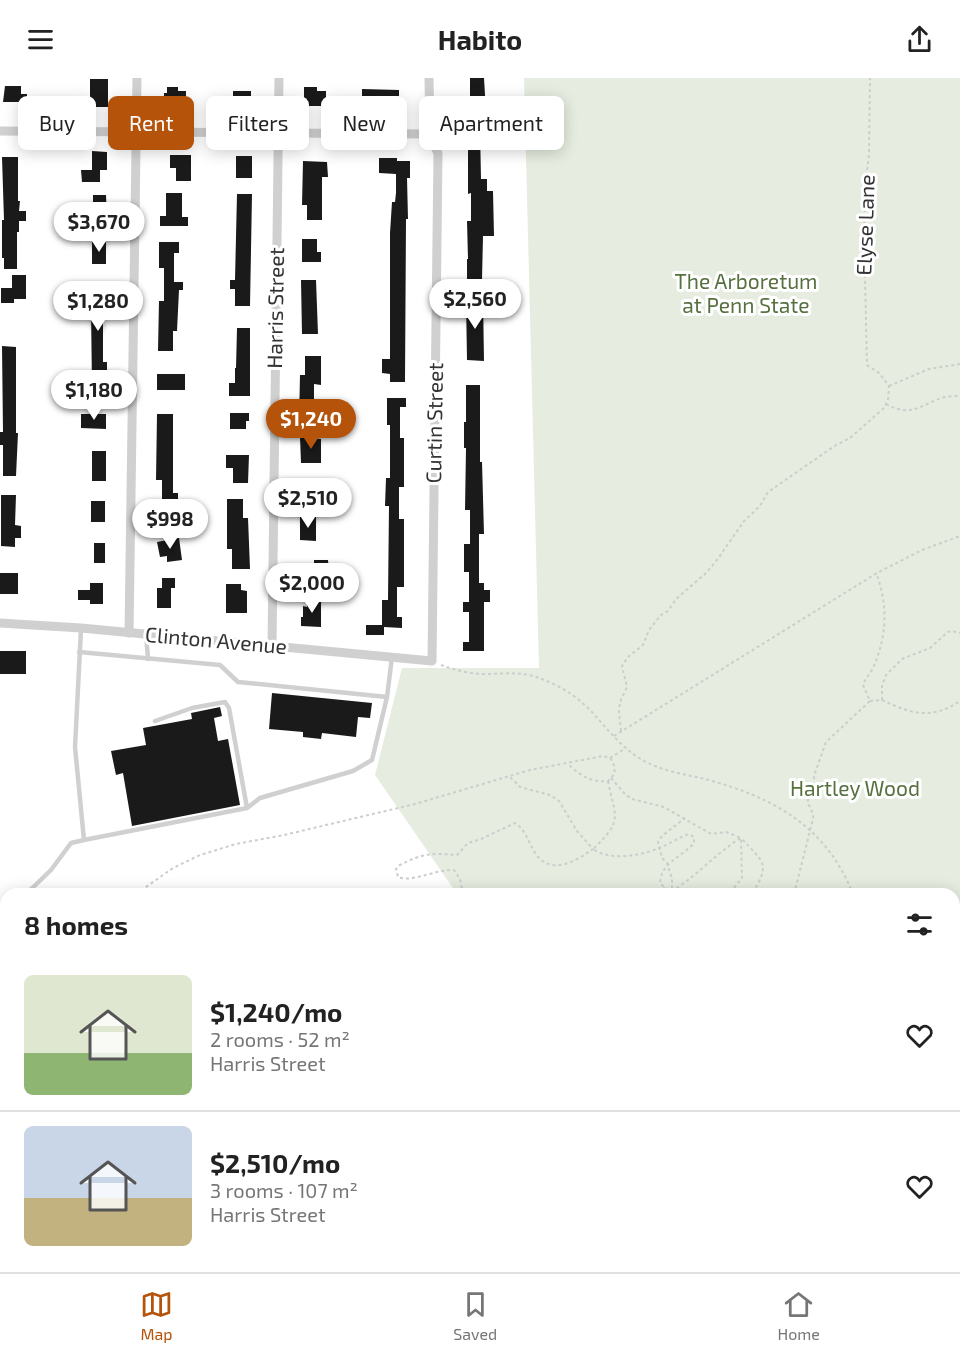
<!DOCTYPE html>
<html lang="en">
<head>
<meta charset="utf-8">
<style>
	:root { --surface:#fff; --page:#f6f6f6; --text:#222; --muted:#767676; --line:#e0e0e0; --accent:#b45309 }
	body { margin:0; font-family:"Exo 2",sans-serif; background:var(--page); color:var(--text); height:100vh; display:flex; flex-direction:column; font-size:22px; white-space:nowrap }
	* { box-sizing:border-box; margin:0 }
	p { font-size:20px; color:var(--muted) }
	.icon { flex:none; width:33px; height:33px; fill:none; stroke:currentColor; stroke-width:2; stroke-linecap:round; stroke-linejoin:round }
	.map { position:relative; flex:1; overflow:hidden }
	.details { position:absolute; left:0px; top:810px; width:960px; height:384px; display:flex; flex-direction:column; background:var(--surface); border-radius:18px 18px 0 0; box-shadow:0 3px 15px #0003 }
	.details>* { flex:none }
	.banner { position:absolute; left:18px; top:18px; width:600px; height:54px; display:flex; gap:12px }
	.price { position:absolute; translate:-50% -51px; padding:0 14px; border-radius:21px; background:#fff; color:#222; font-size:20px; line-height:39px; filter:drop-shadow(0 2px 3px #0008) }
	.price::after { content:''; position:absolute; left:50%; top:36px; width:18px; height:14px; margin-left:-9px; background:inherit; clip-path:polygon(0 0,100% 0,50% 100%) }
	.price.current { background:var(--accent); color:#fff }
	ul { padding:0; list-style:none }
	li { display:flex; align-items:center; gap:18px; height:150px; padding:0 24px }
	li+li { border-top:2px solid var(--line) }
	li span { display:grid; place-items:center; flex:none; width:168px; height:120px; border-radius:9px; color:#555 }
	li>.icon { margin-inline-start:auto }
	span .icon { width:72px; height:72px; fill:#fffc; stroke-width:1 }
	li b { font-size:26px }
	h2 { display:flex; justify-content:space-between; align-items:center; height:72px; padding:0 24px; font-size:26px }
	.chip { padding:0 21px; border-radius:9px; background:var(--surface); box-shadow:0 3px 15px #0003; font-size:21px; line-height:54px }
	.chip.current { background:var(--accent); color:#fff }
	header { display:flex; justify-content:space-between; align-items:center; height:78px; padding:0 24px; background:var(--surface); font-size:27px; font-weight:700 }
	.dock { display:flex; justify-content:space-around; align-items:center; height:84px; border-top:2px solid var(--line); background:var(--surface); font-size:16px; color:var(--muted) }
	.dock a { display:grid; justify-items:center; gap:3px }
	.dock .current { color:var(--accent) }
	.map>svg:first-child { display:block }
	.green { fill:#e6ecdf }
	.building { fill:#1a1a1a }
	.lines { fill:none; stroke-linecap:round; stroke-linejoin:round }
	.path { stroke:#cdcdcd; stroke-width:2; stroke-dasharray:3 3; stroke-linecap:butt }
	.lane { stroke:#d0d0d0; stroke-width:4.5 }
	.street { stroke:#d0d0d0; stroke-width:9 }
	.primary { stroke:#ababab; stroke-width:15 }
	.labels { text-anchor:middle; stroke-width:6; stroke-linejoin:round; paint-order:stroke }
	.street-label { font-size:21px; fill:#333; stroke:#fff }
	.park-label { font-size:21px; fill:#56703f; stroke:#fff }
</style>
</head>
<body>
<header><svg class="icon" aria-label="menu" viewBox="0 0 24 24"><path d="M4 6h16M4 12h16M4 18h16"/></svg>Habito<svg class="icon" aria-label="share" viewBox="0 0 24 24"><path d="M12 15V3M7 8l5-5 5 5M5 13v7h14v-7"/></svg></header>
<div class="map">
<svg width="960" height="1194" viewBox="0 0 960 1194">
	<rect width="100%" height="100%" fill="#fff"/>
	<path class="green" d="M524,0H960V1194H614L620,1188H954V816H457L375,697L402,590H539Z"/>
	<g class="building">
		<path d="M470,0H484L487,51H480L481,101H487V113H493L494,158H483L482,202H467V181H468L467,143H471V115L468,116V73L470,63Z"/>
		<rect x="90" y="1" width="18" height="28"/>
		<path d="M5,8H21V16H27V24H3Z"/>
		<path d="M167,9H178V13H186V27L180,26V29H164V15H167Z"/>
		<path d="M304,9H317V13H326V28H304Z"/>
		<path d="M362,11L399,12V30L362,29Z"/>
		<rect x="233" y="13" width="18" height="20"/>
		<path d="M92,73L107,74V92H100V104H82L81,92H92Z"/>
		<path d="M170,77H191V103H176V90H170Z"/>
		<rect x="236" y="78" width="16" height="22"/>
		<path d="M2,79H18V123H20L19,133H26V143H19V154H17V191H4V180H2V142H4Z"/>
		<path d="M379,80H397V83H410V100H407L408,141H406L405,304H390V296L382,295V281H390V155L392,124H395L396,115V96L379,95Z"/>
		<path d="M303,83L327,84L328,99H322V142H307V127H302Z"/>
		<path d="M166,115H182V139H188V148H160V138H166Z"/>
		<path d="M237,116H252L250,228H235V211H230V202H235Z"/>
		<path d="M93,117H106L107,141H99V146H85L86,128H93Z"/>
		<path d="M302,161H317V174H321V184H302Z"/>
		<rect x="92" y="164" width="14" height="22"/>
		<path d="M159,164H179V175H174V204H183V212H179L177,253H173V273H158L159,223H164V190H159Z"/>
		<path d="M12,197H26V221H14V225H1V210H12Z"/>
		<path d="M301,202H316L318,256H302Z"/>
		<path d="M92,203L106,204L108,232H103V284H107V308H92L91,232H87V219H90Z"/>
		<path d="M466,221L483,222L484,283L467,282Z"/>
		<path d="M237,250H250V318H229V305H235V290H236Z"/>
		<path d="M2,268L16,269V355H18L16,398H3V367H0V354H3Z"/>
		<path d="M305,278H321V307L314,306V343H299L300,297H305Z"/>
		<rect x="157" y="296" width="28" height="16"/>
		<path d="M466,307H480V384H482L484,456H479V505H484V512H490V524H484V573H463V564H469V534H463V524H469V494H464V466H470V432H465L466,370H464V344H466Z"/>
		<path d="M387,320H406V329H400V360H404V409H399V441H404V509H397V539H402V550L384,549V557H366V547H382V522H388L389,428H385L386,400H390V347H387Z"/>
		<path d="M230,335H249V343H246V351H230Z"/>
		<path d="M81,336H106V351L81,350Z"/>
		<path d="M157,336H173V415H178V443H157V434H162V402H156Z"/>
		<path d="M300,359L321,361V385H301Z"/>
		<rect x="92" y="373" width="14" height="30"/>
		<path d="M226,377H249L248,405H233V390H226Z"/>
		<path d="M299,402H327V412H318V418H299Z"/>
		<path d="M1,417H16L15,447L21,448V460H15V469L1,468Z"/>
		<path d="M227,421H243V440H248L250,491H232V471H227Z"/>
		<rect x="91" y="423" width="14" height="21"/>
		<path d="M300,439H316V463L300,462Z"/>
		<path d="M179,460L182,482L167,484V478L160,479L157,464Z"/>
		<rect x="94" y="465" width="11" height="20"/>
		<path d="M314,482H328L330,506H302V492H314Z"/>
		<rect x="0" y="495" width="18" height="21"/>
		<path d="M162,500H175V510H171V530H157V510H162Z"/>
		<path d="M90,505H103V526H90V522H78V512H90Z"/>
		<path d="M226,506H241V512L247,513V535H226Z"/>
		<path d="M307,522H321V549L301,548V539H303V528L307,529Z"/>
		<rect x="0" y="573" width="26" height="23"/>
		<path d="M272,615L372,625L370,640L358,639L356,659L322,655L321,661L303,659V654L269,651Z"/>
		<path d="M220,629L222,638L214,640L218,663L228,661L240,727L132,748L123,695L116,697L111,673L146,667L143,650L192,641L191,635Z"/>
	</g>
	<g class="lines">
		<g class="path">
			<path d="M889,308L929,291L960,286"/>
			<path d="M886,326C913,341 922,325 945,319C950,318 955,318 960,318"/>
			<path d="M441,587C455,592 470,596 485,596C504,596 521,593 539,600C553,605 567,612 579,622C601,640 615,666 641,681C660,693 684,696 705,701C773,719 826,748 853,816"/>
			<path d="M882,622C911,636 932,642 960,623"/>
			<path d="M870,623L882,622V608L886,597L902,581L930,570L948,554L952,553L960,555"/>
			<path d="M621,653L619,634L620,624L627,609L622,588L628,579L643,567L649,552L661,537L668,533L676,521L706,495L717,482L744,443L760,428L768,414L836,367L850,360L884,330L888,322L889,308L879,295L867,287L864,155L866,100L869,77L870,0"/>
			<path d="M614,658L877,495L922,472L960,458"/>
			<path d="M610,680L626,670"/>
			<path d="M611,700L625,716L632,721L664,729L711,756L726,754L741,760L742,800L729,816"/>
			<path d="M608,703C615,740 624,742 593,771C609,783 641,778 659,770C669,766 678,760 689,756L694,759V765C681,780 661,784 660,805L665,810L672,813C697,798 716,775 741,760C764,785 771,785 752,816"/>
			<path d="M136,816L173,790L200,777L236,766L284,757L415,726L530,692L603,678L610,680C616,688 617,696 608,703C592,705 579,697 568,686"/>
			<path d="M463,816L460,801L454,792C436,791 412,805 398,799L396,791L398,788C423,775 430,775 457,777L468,765L481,761L515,745C525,751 528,763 534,773C548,798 574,785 593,771L577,753L559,723L550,717L520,709L509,698"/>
			<path d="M640,816L665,810"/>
			<path d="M674,816L672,813V801L667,785L662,780L658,764L662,758L685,740"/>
			<path d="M794,816L813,741V736L808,725V721L814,712V698L826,664L870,623L863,607C865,601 870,596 873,590C887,558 888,529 877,497"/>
			<path d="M954,1005L960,1015"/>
			<path d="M954,1079L960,1084"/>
			<path d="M954,1159L960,1155"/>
			<path d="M835,1188L837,1194"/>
			<path d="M902,1194L910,1188"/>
		</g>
		<g class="lane">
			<path d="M81,551L75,669L84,762L247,730L260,720L353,693L372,682L387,619L392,579"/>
			<path d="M146,556L148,581"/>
			<path d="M79,574L220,587L238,604L387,619"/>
			<path d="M155,643L192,630L225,624L229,630L247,730"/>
			<path d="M26,816L51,792L71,765L84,762"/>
			<path d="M0,841L6,835"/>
			<path d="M0,970H6"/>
			<path d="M0,977L6,974"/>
			<path d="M0,999H5"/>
			<path d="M0,1024H6"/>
			<path d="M0,1186L6,1184"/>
			<path d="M123,1188L125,1194"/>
		</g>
		<g class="street">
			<path d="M0,53L430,56"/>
			<path d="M0,545L81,550L432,583L438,76L430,56L429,0"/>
			<path d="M129,555L137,0"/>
			<path d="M272,568L279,0"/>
			<path d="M0,1103L6,1104"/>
			<path d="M257,1188L261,1194"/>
			<path d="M335,1194L341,1188"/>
			<path d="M513,1194L519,1188"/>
		</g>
		<g class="primary">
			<path d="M0,1141L6,1162"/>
			<path d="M14,1188L16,1194"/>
		</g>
	</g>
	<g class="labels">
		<g class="street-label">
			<text transform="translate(866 147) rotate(-88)" y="7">Elyse Lane</text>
			<text transform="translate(276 230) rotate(-89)" y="7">Harris Street</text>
			<text transform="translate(435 345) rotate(-89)" y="7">Curtin Street</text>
			<text transform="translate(216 563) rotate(5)" y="7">Clinton Avenue</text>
		</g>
		<g class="park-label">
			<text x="746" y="211">The Arboretum<tspan x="746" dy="24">at Penn State</tspan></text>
			<text x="855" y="718">Hartley Wood</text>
		</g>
	</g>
</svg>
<b class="price" style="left:99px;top:175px">$3,670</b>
<b class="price" style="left:475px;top:252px">$2,560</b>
<b class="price" style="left:98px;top:254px">$1,280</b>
<b class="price" style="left:94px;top:343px">$1,180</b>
<b class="price current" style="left:311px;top:372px">$1,240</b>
<b class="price" style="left:308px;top:451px">$2,510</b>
<b class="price" style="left:170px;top:472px">$998</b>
<b class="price" style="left:312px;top:536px">$2,000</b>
<div class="banner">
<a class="chip">Buy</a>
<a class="chip current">Rent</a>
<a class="chip">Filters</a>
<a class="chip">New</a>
<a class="chip">Apartment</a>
</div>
<section class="details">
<h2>8 homes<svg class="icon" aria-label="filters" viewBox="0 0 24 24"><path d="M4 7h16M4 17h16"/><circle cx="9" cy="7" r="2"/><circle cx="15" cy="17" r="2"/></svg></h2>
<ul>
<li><span style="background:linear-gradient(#dfe7d0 65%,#8fb573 0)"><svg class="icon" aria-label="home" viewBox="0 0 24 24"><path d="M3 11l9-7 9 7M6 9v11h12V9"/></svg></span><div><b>$1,240/mo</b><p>2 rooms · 52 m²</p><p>Harris Street</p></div><svg class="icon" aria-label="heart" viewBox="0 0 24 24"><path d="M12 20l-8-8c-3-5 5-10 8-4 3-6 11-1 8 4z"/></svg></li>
<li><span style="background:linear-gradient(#c9d6e8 60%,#c2b280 0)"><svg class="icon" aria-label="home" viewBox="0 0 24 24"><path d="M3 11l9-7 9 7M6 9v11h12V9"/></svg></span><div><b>$2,510/mo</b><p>3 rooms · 107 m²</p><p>Harris Street</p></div><svg class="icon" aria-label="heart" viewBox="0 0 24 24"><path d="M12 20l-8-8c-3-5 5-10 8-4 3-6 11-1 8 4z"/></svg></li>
</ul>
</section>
</div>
<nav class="dock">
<a class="current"><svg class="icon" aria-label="map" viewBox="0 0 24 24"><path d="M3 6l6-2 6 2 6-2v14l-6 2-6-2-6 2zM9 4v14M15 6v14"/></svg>Map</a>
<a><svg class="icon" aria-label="saved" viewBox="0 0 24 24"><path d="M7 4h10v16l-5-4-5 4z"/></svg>Saved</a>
<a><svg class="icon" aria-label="home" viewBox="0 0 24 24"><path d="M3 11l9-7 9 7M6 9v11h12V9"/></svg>Home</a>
</nav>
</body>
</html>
